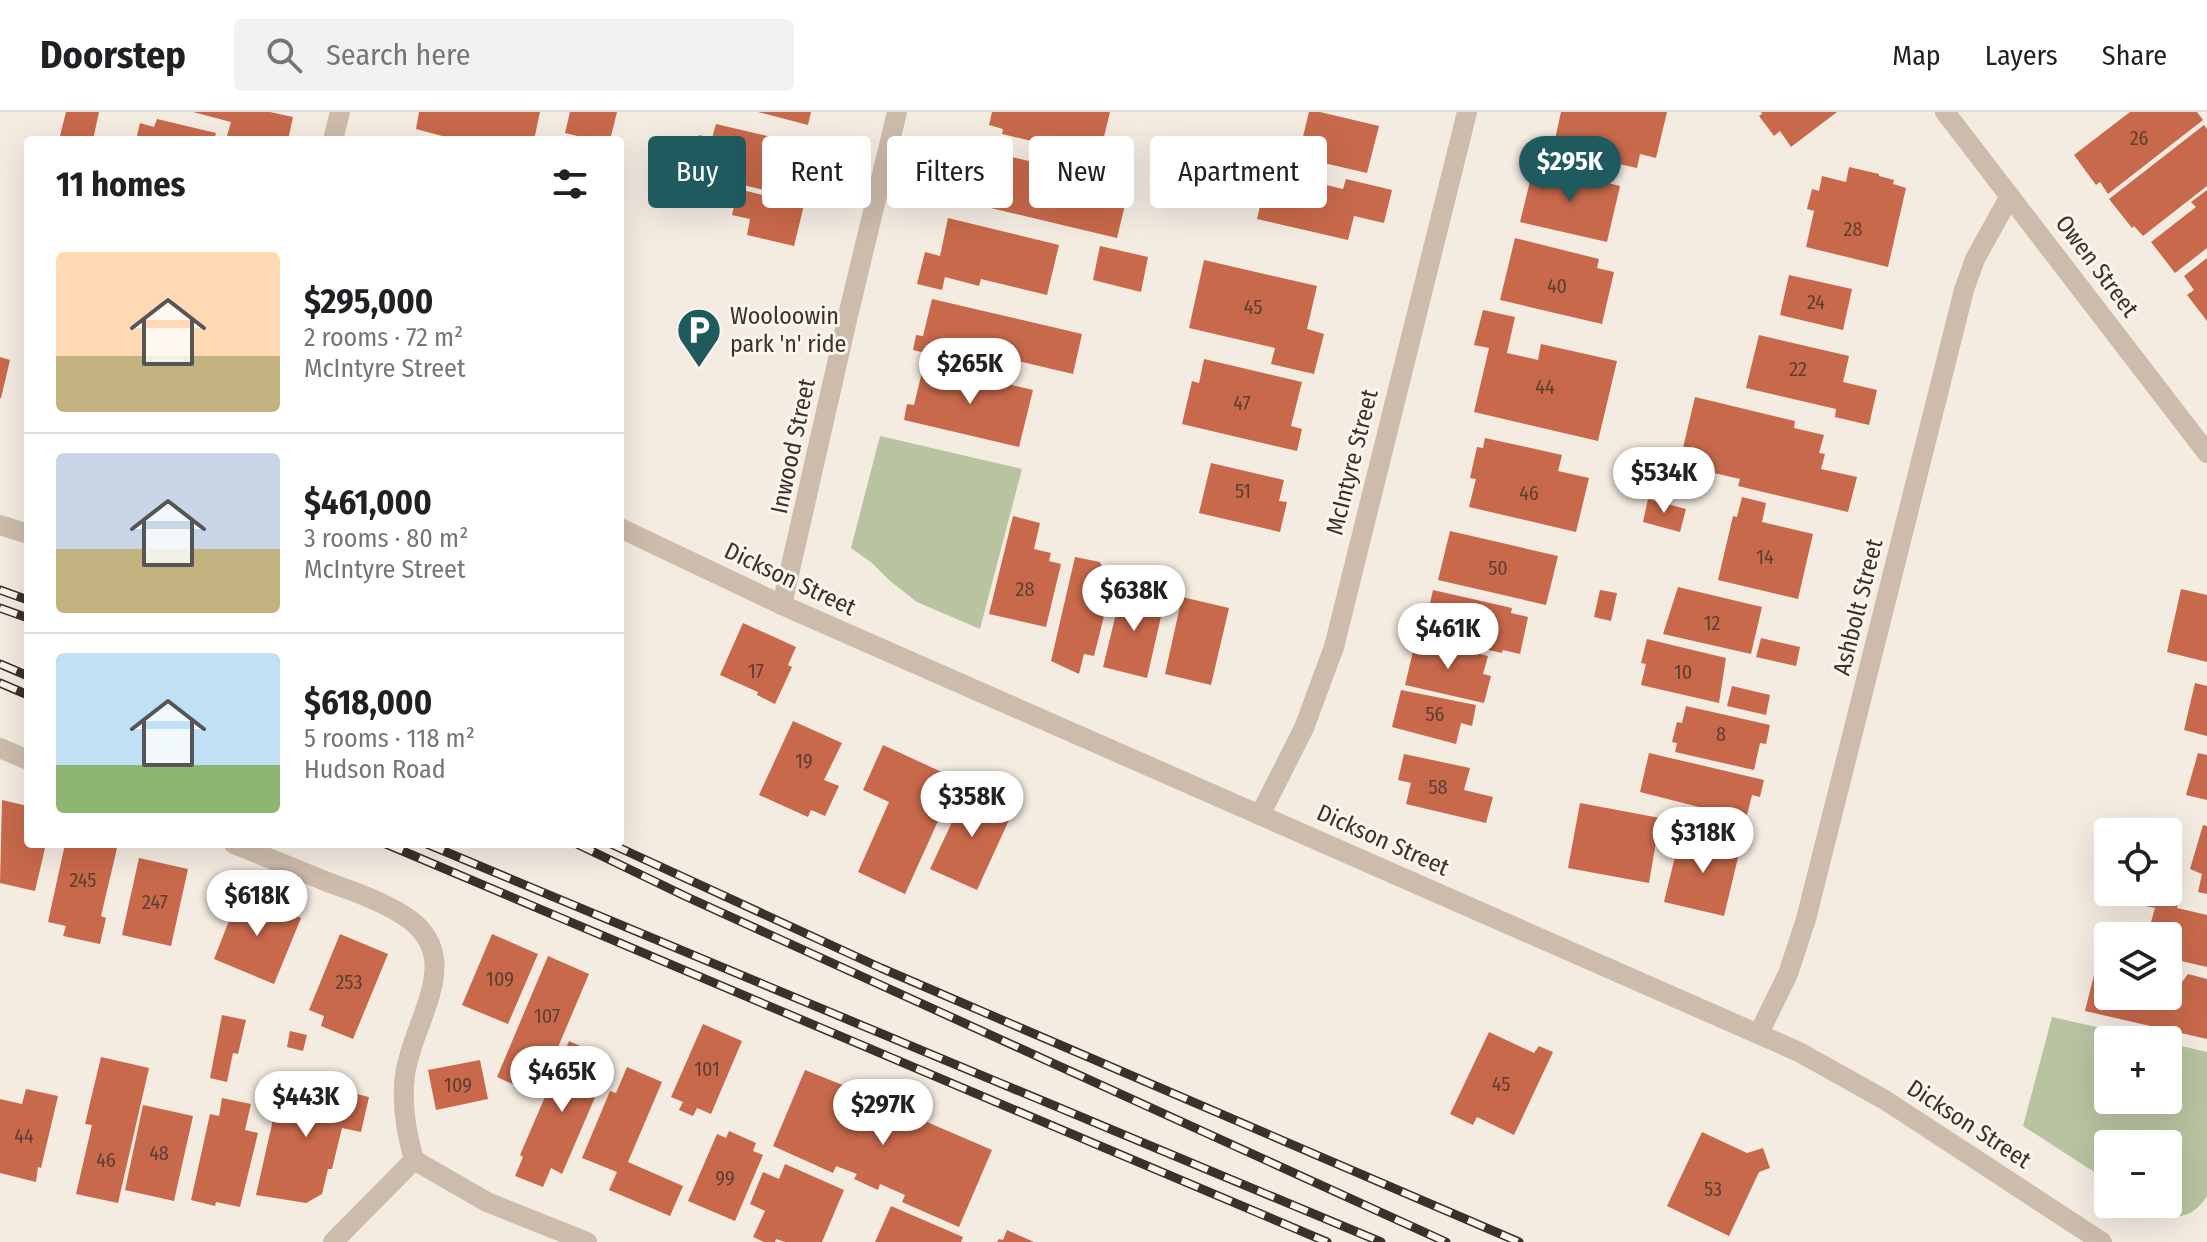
<!DOCTYPE html>
<html lang="en">
<head>
<meta charset="utf-8">
<style>
	:root { --surface:#fff; --page:#f2f2f2; --text:#202124; --muted:#757577; --line:#e0e0e0; --accent:#1f5a5e }
	body { margin:0; font-family:"Fira Sans Condensed",sans-serif; background:var(--page); color:var(--text); height:100vh; display:flex; flex-direction:column; font-size:30px; white-space:nowrap }
	* { box-sizing:border-box; margin:0 }
	p { font-size:26px; color:var(--muted) }
	.icon { flex:none; width:44px; height:44px; fill:none; stroke:currentColor; stroke-width:2; stroke-linecap:round; stroke-linejoin:round }
	.map { position:relative; flex:1; overflow:hidden }
	.sheet { position:absolute; left:24px; top:24px; width:600px; height:712px; display:flex; flex-direction:column; background:var(--surface); border-radius:8px; box-shadow:0 8px 32px #0002 }
	.sheet>* { flex:none }
	.hud { position:absolute; left:648px; top:24px; width:760px; height:72px; display:flex; gap:16px }
	.tools { position:absolute; left:2094px; top:706px; display:grid; gap:16px }
	.tools a { display:grid; place-items:center; width:88px; height:88px; border-radius:8px; background:var(--surface); box-shadow:0 8px 32px #0002; font-size:40px }
	.price { position:absolute; translate:-50% -68px; padding:0 18px; border-radius:28px; background:#fff; color:#222; font-size:26px; line-height:52px; filter:drop-shadow(0 2px 4px #0008) }
	.price::after { content:''; position:absolute; left:50%; top:48px; width:24px; height:18px; margin-left:-12px; background:inherit; clip-path:polygon(0 0,100% 0,50% 100%) }
	.price.selected { background:var(--accent); color:#fff }
	ul { padding:0; list-style:none }
	li { display:flex; align-items:center; gap:24px; height:200px; padding:0 32px }
	li+li { border-top:2px solid var(--line) }
	li span { display:grid; place-items:center; flex:none; width:224px; height:160px; border-radius:8px; color:#555 }
	li>.icon { margin-inline-start:auto }
	span .icon { width:96px; height:96px; fill:#fffc; stroke-width:1 }
	li b { font-size:34px }
	h2 { display:flex; justify-content:space-between; align-items:center; height:96px; padding:0 32px; font-size:34px }
	.tag { padding:0 28px; border-radius:8px; background:var(--surface); box-shadow:0 8px 32px #0002; font-size:28px; line-height:72px }
	.tag.selected { background:var(--accent); color:#fff }
	header { display:flex; align-items:center; gap:48px; box-sizing:border-box; height:112px; padding:0 40px; background:var(--surface); border-bottom:2px solid var(--line) }
	header strong { font-size:38px }
	nav { display:flex; gap:44px; margin-inline-start:auto; font-size:28px }
	.search { width:560px; height:72px; background:var(--page); display:flex; align-items:center; gap:20px; box-sizing:border-box; padding:0 28px; border-radius:8px; color:var(--muted); font-size:30px }
	.map>svg:first-child { display:block }
	.green { fill:#b8c4a0 }
	.building { fill:#c8694b }
	.lines { fill:none; stroke-linecap:round; stroke-linejoin:round }
	.minor { stroke:#cdbbac; stroke-width:20 }
	.tertiary { stroke:#cdbbac; stroke-width:20 }
	.rail-casing { stroke:#3b302b; stroke-width:9 }
	.rail { stroke:#fbf5ee; stroke-width:6; stroke-dasharray:18; stroke-linecap:butt }
	.labels { text-anchor:middle; stroke-width:6; stroke-linejoin:round; paint-order:stroke }
	.number-label { font-size:20px; fill:#5e3e33 }
	.street-label { font-size:24px; fill:#3b302b; stroke:#fbf5ee }
	.poi-label { font-size:24px; fill:#3b302b; stroke:#fbf5ee; text-anchor:start }
</style>
</head>
<body>
<header>
<strong>Doorstep</strong>
<div class="search"><svg class="icon" aria-label="search" viewBox="0 0 24 24"><circle cx="10" cy="10" r="6"/><path d="M15 15l6 6"/></svg>Search here</div>
<nav><a>Map</a><a>Layers</a><a>Share</a></nav>
</header>
<div class="map">
<svg width="2207" height="1130" viewBox="0 0 2207 1130">
	<rect width="100%" height="100%" fill="#f4ebe1"/>
	<g class="green">
		<path d="M880,324L1022,357L980,517L917,490L890,469L872,451L851,436Z"/>
		<path d="M2052,905L2154,928H2108V988H2168V931L2207,940V1084C2190,1111 2168,1108 2144,1092H2168V1032H2108V1069L2023,1014Z"/>
	</g>
	<g class="building">
		<path d="M66,0H99L93,28H59Z"/>
		<path d="M193,0H270L293,5L288,28H245L227,24L231,10Z"/>
		<path d="M419,0H540L534,28H457L416,17Z"/>
		<path d="M570,0H617L610,28H594L565,21Z"/>
		<path d="M758,0H811L808,13Z"/>
		<path d="M992,0H1110L1099,45L1002,22L1003,17L989,13Z"/>
		<path d="M1309,0H1320L1379,14L1367,61L1298,45Z"/>
		<path d="M1561,0H1667L1656,46L1640,42L1637,56L1553,37Z"/>
		<path d="M1761,0H1837L1791,35L1780,19L1774,24L1759,4L1762,2Z"/>
		<path d="M2130,0H2197L2203,8L2108,82L2100,70L2096,73L2074,43Z"/>
		<path d="M157,7L216,21L214,28H136L140,11L154,15Z"/>
		<path d="M716,12L819,36L811,68L801,66L797,86L739,72L740,70L720,65L721,61L692,54L699,23L712,26Z"/>
		<path d="M2204,13L2207,17V74L2143,124L2134,114L2132,116L2109,87Z"/>
		<path d="M978,37L1059,56L1061,47L1132,64L1117,126L965,90Z"/>
		<path d="M1534,53L1620,74L1607,130L1520,110Z"/>
		<path d="M1849,55L1879,62V64L1894,68L1893,72L1906,76L1888,155L1806,135L1814,99L1807,97L1812,77L1819,79L1822,64L1846,70Z"/>
		<path d="M1268,59L1343,77L1346,67L1392,78L1384,111L1354,104L1348,128L1257,107Z"/>
		<path d="M738,77L804,93L794,134L747,123L750,107L732,103Z"/>
		<path d="M2207,78V136L2175,161L2151,130L2196,95L2191,90Z"/>
		<path d="M948,106L1059,133L1047,183L981,167L979,174L945,165L942,178L917,172L925,140L940,144Z"/>
		<path d="M1515,126L1599,147L1597,156L1614,160L1602,212L1500,188Z"/>
		<path d="M1100,134L1148,145L1141,180L1093,168Z"/>
		<path d="M2207,146V209L2187,183L2194,178L2184,164Z"/>
		<path d="M1204,148L1317,174L1307,217L1324,222L1314,262L1271,252L1275,236L1189,216Z"/>
		<path d="M1789,163L1852,177L1843,218L1780,203Z"/>
		<path d="M932,187L1082,222L1073,262L989,242L987,255L913,238L916,223L923,224Z"/>
		<path d="M1483,198L1515,205L1507,241L1538,248L1541,232L1617,249L1598,329L1474,300L1489,236L1474,233Z"/>
		<path d="M1759,223L1849,244L1843,270L1877,278L1869,313L1835,305L1836,297L1746,276Z"/>
		<path d="M0,245L10,248L1,286H0Z"/>
		<path d="M1204,247L1302,270L1291,314L1302,317L1297,339L1182,312L1192,269L1199,271Z"/>
		<path d="M924,252L1033,278L1019,335L904,308L907,292L914,293Z"/>
		<path d="M1695,285L1795,309L1794,316L1824,323L1819,341L1825,342L1821,357L1857,365L1848,400L1738,374L1740,367L1679,353Z"/>
		<path d="M1485,326L1562,343L1558,359L1589,366L1576,420L1469,395L1476,367L1470,366L1477,335L1483,336Z"/>
		<path d="M1211,351L1284,368L1279,389L1287,390L1280,420L1199,401Z"/>
		<path d="M1742,385L1766,391L1762,410L1813,422L1798,487L1718,468L1733,404L1737,405Z"/>
		<path d="M1648,387L1686,397L1680,420L1643,410Z"/>
		<path d="M1013,404L1040,411L1034,437L1051,441L1049,449L1061,452L1046,515L989,502Z"/>
		<path d="M1450,419L1558,444L1546,493L1438,468Z"/>
		<path d="M1075,445L1100,450L1111,476L1094,544L1084,542L1079,562L1051,549Z"/>
		<path d="M1678,475L1762,495L1751,542L1663,522Z"/>
		<path d="M1122,477L1165,487L1147,566L1103,555Z"/>
		<path d="M2181,477L2207,483V550L2167,540Z"/>
		<path d="M1433,478L1512,496L1511,501L1528,505L1520,542L1503,538L1502,541L1423,523Z"/>
		<path d="M1600,478L1617,481L1611,509L1594,505Z"/>
		<path d="M1182,485L1229,496L1211,573L1165,562Z"/>
		<path d="M743,511L796,535L788,553L792,555L775,592L757,583L758,580L720,563Z"/>
		<path d="M1761,526L1800,535L1796,554L1756,545Z"/>
		<path d="M1416,527L1488,544L1483,562L1491,564L1484,591L1405,573Z"/>
		<path d="M1647,527L1726,546L1719,591L1641,573L1646,552L1641,551Z"/>
		<path d="M2195,571L2207,574V624L2184,618Z"/>
		<path d="M1732,574L1770,583L1766,603L1727,594Z"/>
		<path d="M1401,578L1476,593L1472,614L1461,611L1456,632L1392,615Z"/>
		<path d="M1686,594L1770,613L1766,632L1760,631L1754,658L1675,640L1677,631L1672,630L1677,610L1682,611Z"/>
		<path d="M793,609L842,631L824,668L839,674L825,704L811,698L808,705L759,683Z"/>
		<path d="M883,633L957,667L905,782L858,760L889,690L863,678Z"/>
		<path d="M1649,641L1764,668L1760,685L1752,683L1746,707L1640,680Z"/>
		<path d="M2198,641L2207,643V688L2186,683Z"/>
		<path d="M1404,642L1470,656L1464,678L1493,685L1486,711L1406,692L1411,671L1398,668Z"/>
		<path d="M968,676L1014,697L977,778L930,757Z"/>
		<path d="M2,688L28,694V732H46L35,779L0,771Z"/>
		<path d="M1580,691L1660,706L1649,771L1568,756Z"/>
		<path d="M2203,713L2207,714V782L2198,780L2202,762L2190,757Z"/>
		<path d="M1701,724L1741,733L1724,804L1664,790L1679,728L1699,733Z"/>
		<path d="M65,732H118L101,804L106,806L100,832L63,824L66,814L48,810Z"/>
		<path d="M139,746L188,757L171,834L122,823Z"/>
		<path d="M2145,780L2181,782L2177,796L2207,803V855L2168,846V824H2147L2155,796L2141,793Z"/>
		<path d="M240,781L301,806L274,872L214,847Z"/>
		<path d="M340,822L388,842L353,927L321,914L324,904L309,898Z"/>
		<path d="M492,822L538,842L508,912L462,893Z"/>
		<path d="M2099,843L2108,846V884H2168V868L2182,870L2188,862L2207,867V927L2085,899Z"/>
		<path d="M548,844L589,862L550,954L532,946L519,975L497,965Z"/>
		<path d="M222,903L246,908L238,942L233,941L227,970L210,966Z"/>
		<path d="M703,912L742,929L711,1002L697,996L693,1004L679,998L683,990L671,985Z"/>
		<path d="M290,919L307,923L303,939L287,935Z"/>
		<path d="M1489,920L1534,941L1539,934L1553,940L1514,1023L1477,1005L1473,1013L1450,1002Z"/>
		<path d="M569,929L611,948L562,1062L551,1056L543,1075L515,1064L523,1045L520,1043Z"/>
		<path d="M101,945L149,956L118,1091L76,1082L92,1013L85,1012Z"/>
		<path d="M480,948L488,987L436,998L428,958Z"/>
		<path d="M627,955L662,970L628,1050L683,1074L670,1104L609,1078L617,1060L582,1046L610,979L616,981Z"/>
		<path d="M805,958L928,1007L927,1010L992,1038L959,1115L902,1090L905,1083L880,1072L878,1078L854,1067L857,1062L836,1054L833,1061L773,1034Z"/>
		<path d="M283,963L324,972L317,1004L325,1005L332,976L369,985L361,1020L342,1016L332,1057H328L322,1082L306,1091L256,1083Z"/>
		<path d="M26,977L58,984L41,1056L38,1055L36,1070L0,1061V987L22,992Z"/>
		<path d="M222,986L251,992L245,1018L258,1021L240,1095L216,1090L215,1094L191,1088L210,1002L219,1004Z"/>
		<path d="M143,993L193,1004L174,1089L125,1078Z"/>
		<path d="M729,1019L756,1031L753,1039L763,1043L735,1109L688,1089L717,1022L726,1026Z"/>
		<path d="M1702,1020L1747,1041L1763,1036L1770,1056L1759,1060L1729,1124L1667,1094Z"/>
		<path d="M785,1052L844,1078L822,1130H785L776,1127L775,1130H764L753,1125L765,1099L750,1092L763,1060L779,1067Z"/>
		<path d="M891,1094L963,1125L961,1130H875Z"/>
		<path d="M1007,1118L1034,1130H997L999,1127L1003,1128Z"/>
	</g>
	<g class="lines">
		<g class="minor">
			<path d="M1945,0L2207,341"/>
			<path d="M333,28L340,0"/>
			<path d="M782,493L846,212L897,0"/>
			<path d="M0,636L28,648"/>
			<path d="M1260,703L1304,616L1334,535L1467,0"/>
			<path d="M234,732C266,745 298,758 330,771C355,780 381,789 403,803C469,844 412,908 405,963C401,992 406,1020 414,1048"/>
			<path d="M1759,921L1788,862L1806,807L1964,178L1975,147L2010,84"/>
			<path d="M414,1048L487,1090L587,1130"/>
			<path d="M333,1130L414,1048"/>
		</g>
		<g class="tertiary">
			<path d="M0,413L28,422"/>
			<path d="M620,416L782,493L1799,940L1885,988L2102,1130"/>
		</g>
		<g class="rail-casing">
			<g id="rail">
				<path d="M0,478L28,488"/>
				<path d="M0,496L28,506"/>
				<path d="M0,552L28,564"/>
				<path d="M0,571L28,583"/>
				<path d="M386,732L1327,1130"/>
				<path d="M427,732L1381,1130"/>
				<path d="M577,732L687,785L1446,1130"/>
				<path d="M611,732L881,856L1519,1130"/>
			</g>
		</g>
		<use href="#rail" class="rail"/>
	</g>
	<defs>
		<g id="parking-pin" transform="scale(2.3)"><path d="M0 17L-7.5 6A9.5 9.5 0 1 1 7.5 6Z" fill="#1f5a5e" stroke="#fbf5ee"/><path d="M-3.5-5.5H1a3.5 3.5 0 0 1 0 7H-1V5.5H-3.5ZM-1-3.4V-.6H.8a1.4 1.4 0 0 0 0-2.8Z" fill="#fff"/></g>
	</defs>
	<g fill-rule="evenodd">
		<use href="#parking-pin" x="699" y="218"/>
	</g>
	<g class="labels">
		<g class="number-label">
			<text x="2139" y="33">26</text>
			<text x="1853" y="124">28</text>
			<text x="1557" y="181">40</text>
			<text x="1816" y="197">24</text>
			<text x="1253" y="202">45</text>
			<text x="1798" y="264">22</text>
			<text x="1545" y="282">44</text>
			<text x="1242" y="298">47</text>
			<text x="1243" y="386">51</text>
			<text x="1529" y="388">46</text>
			<text x="1765" y="452">14</text>
			<text x="1498" y="463">50</text>
			<text x="1025" y="484">28</text>
			<text x="1712" y="518">12</text>
			<text x="756" y="566">17</text>
			<text x="1683" y="567">10</text>
			<text x="1435" y="609">56</text>
			<text x="1721" y="629">8</text>
			<text x="804" y="656">19</text>
			<text x="1438" y="682">58</text>
			<text x="83" y="775">245</text>
			<text x="155" y="797">247</text>
			<text x="500" y="874">109</text>
			<text x="349" y="877">253</text>
			<text x="547" y="911">107</text>
			<text x="707" y="964">101</text>
			<text x="1501" y="979">45</text>
			<text x="458" y="980">109</text>
			<text x="24" y="1031">44</text>
			<text x="159" y="1048">48</text>
			<text x="106" y="1055">46</text>
			<text x="725" y="1073">99</text>
			<text x="1713" y="1084">53</text>
		</g>
		<g class="street-label">
			<text transform="translate(2097 154) rotate(53)" y="8">Owen Street</text>
			<text transform="translate(793 334) rotate(-78)" y="8">Inwood Street</text>
			<text transform="translate(1352 350) rotate(-76)" y="8">McIntyre Street</text>
			<text transform="translate(790 467) rotate(25)" y="8">Dickson Street</text>
			<text transform="translate(1858 495) rotate(-76)" y="8">Ashbolt Street</text>
			<text transform="translate(1383 728) rotate(24)" y="8">Dickson Street</text>
			<text transform="translate(1969 1012) rotate(33)" y="8">Dickson Street</text>
		</g>
		<g class="poi-label">
			<text x="730" y="212">Wooloowin<tspan x="730" dy="28">park 'n' ride</tspan></text>
		</g>
	</g>
</svg>
<div class="tools">
<a><svg class="icon" aria-label="locate" viewBox="0 0 24 24"><circle cx="12" cy="12" r="6"/><path d="M12 2v4M12 18v4M2 12h4M18 12h4"/></svg></a>
<a><svg class="icon" aria-label="layers" viewBox="0 0 24 24"><path d="M12 4l9 5-9 5-9-5zM3 14l9 5 9-5"/></svg></a>
<a>+</a>
<a>−</a>
</div>
<b class="price selected" style="left:1570px;top:92px">$295K</b>
<b class="price" style="left:970px;top:294px">$265K</b>
<b class="price" style="left:1664px;top:403px">$534K</b>
<b class="price" style="left:1134px;top:521px">$638K</b>
<b class="price" style="left:1448px;top:559px">$461K</b>
<b class="price" style="left:972px;top:727px">$358K</b>
<b class="price" style="left:1703px;top:763px">$318K</b>
<b class="price" style="left:257px;top:826px">$618K</b>
<b class="price" style="left:562px;top:1002px">$465K</b>
<b class="price" style="left:306px;top:1027px">$443K</b>
<b class="price" style="left:883px;top:1035px">$297K</b>
<div class="hud">
<a class="tag selected">Buy</a>
<a class="tag">Rent</a>
<a class="tag">Filters</a>
<a class="tag">New</a>
<a class="tag">Apartment</a>
</div>
<section class="sheet">
<h2>11 homes<svg class="icon" aria-label="filters" viewBox="0 0 24 24"><path d="M4 7h16M4 17h16"/><circle cx="9" cy="7" r="2"/><circle cx="15" cy="17" r="2"/></svg></h2>
<ul>
<li><span style="background:linear-gradient(#ffd9b3 65%,#c2b280 0)"><svg class="icon" aria-label="home" viewBox="0 0 24 24"><path d="M3 11l9-7 9 7M6 9v11h12V9"/></svg></span><div><b>$295,000</b><p>2 rooms · 72 m²</p><p>McIntyre Street</p></div></li>
<li><span style="background:linear-gradient(#c9d6e8 60%,#c2b280 0)"><svg class="icon" aria-label="home" viewBox="0 0 24 24"><path d="M3 11l9-7 9 7M6 9v11h12V9"/></svg></span><div><b>$461,000</b><p>3 rooms · 80 m²</p><p>McIntyre Street</p></div></li>
<li><span style="background:linear-gradient(#bfe0f5 70%,#8fb573 0)"><svg class="icon" aria-label="home" viewBox="0 0 24 24"><path d="M3 11l9-7 9 7M6 9v11h12V9"/></svg></span><div><b>$618,000</b><p>5 rooms · 118 m²</p><p>Hudson Road</p></div></li>
</ul>
</section>
</div>
</body>
</html>
